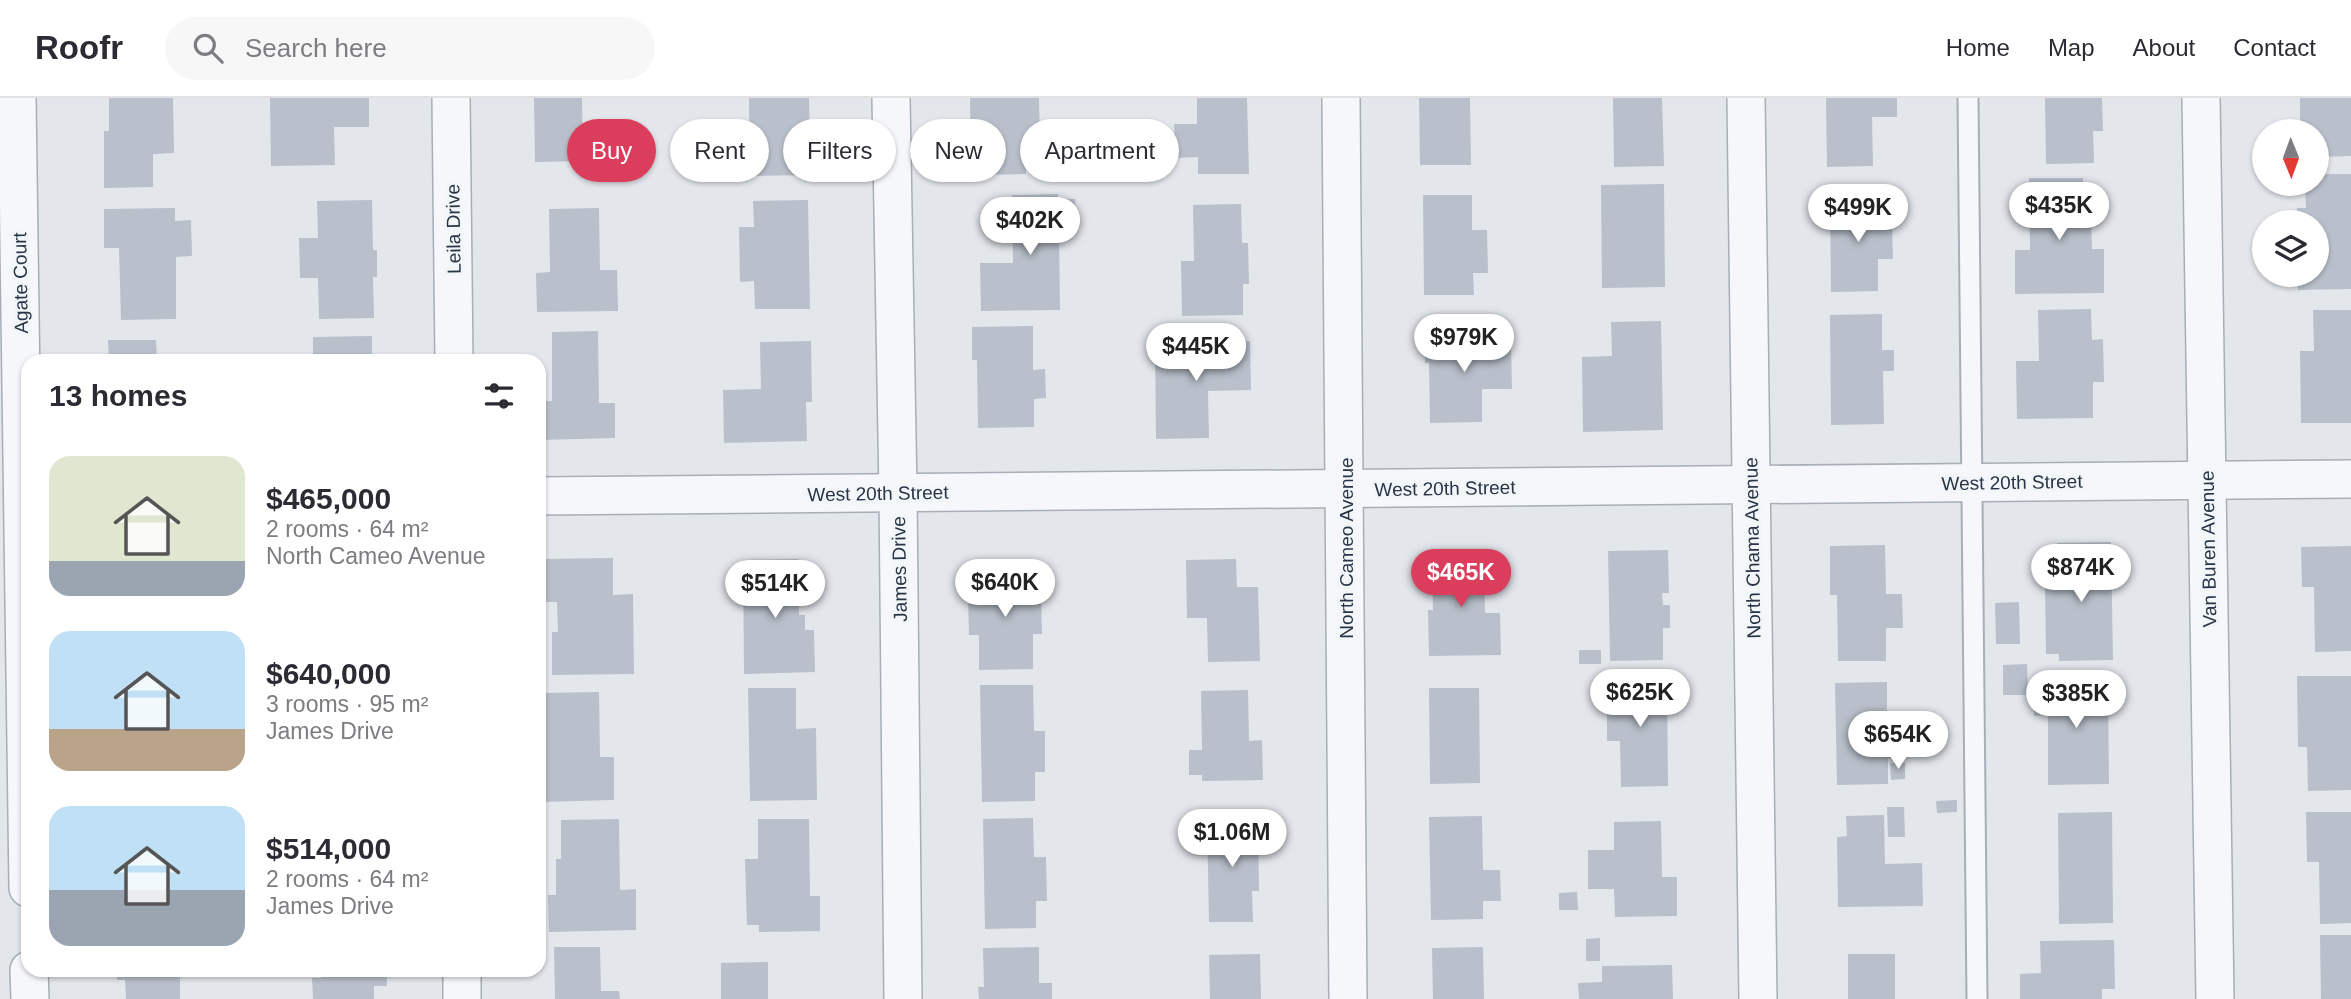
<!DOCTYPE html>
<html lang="en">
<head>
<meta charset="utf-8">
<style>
	:root { --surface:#fff; --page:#f7f7f7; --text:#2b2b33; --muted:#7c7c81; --line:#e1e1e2; --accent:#db3d5c }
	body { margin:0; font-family:Helvetica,sans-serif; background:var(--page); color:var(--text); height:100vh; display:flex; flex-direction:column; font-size:26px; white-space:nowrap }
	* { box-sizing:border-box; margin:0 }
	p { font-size:23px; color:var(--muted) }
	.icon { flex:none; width:38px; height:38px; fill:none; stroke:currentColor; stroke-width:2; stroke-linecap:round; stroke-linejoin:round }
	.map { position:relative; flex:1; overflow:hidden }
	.sheet { position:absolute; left:21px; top:256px; width:525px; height:623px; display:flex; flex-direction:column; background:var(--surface); border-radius:21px; box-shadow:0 2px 5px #0004 }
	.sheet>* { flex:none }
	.banner { position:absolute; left:567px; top:21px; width:665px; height:63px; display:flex; gap:14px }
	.needle { width:46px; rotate:179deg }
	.buttons { position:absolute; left:2252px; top:21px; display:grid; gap:14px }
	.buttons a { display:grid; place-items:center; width:77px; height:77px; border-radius:50%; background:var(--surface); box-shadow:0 2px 5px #0004; font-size:35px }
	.price { position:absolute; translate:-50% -60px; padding:0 16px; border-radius:24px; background:#fff; color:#222; font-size:23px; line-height:46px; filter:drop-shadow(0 2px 4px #0008) }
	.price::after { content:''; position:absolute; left:50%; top:42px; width:21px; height:16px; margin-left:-10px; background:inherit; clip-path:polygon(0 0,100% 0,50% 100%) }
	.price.selected { background:var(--accent); color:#fff }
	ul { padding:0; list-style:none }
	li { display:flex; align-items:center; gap:21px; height:175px; padding:0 28px }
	li span { display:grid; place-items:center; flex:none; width:196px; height:140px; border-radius:21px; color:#555 }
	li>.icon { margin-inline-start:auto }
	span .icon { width:84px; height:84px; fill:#fffc; stroke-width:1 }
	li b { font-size:30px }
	h2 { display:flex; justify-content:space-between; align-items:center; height:84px; padding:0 28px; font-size:30px }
	.pill { padding:0 24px; border-radius:32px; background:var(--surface); box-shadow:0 2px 5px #0004; font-size:24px; line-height:63px }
	.pill.selected { background:var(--accent); color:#fff }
	header { display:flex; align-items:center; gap:42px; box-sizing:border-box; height:98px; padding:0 35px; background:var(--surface); border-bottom:2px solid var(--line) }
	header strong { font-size:33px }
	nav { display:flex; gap:38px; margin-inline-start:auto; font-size:24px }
	.search { width:490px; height:63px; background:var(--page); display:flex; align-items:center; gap:18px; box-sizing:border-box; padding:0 24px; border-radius:38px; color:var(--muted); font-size:26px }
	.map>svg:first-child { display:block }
	.building { fill:#b9c0cb }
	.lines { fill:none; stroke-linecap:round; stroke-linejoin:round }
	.lane-casing { stroke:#a7aeb7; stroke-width:23 }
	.street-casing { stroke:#a7aeb7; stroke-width:40 }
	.lane { stroke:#f6f7fa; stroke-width:19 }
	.street { stroke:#f6f7fa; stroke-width:37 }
	.labels { text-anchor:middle; stroke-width:7; stroke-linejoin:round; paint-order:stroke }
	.street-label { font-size:19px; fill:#283546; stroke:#f3f6f9 }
</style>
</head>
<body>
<header>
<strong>Roofr</strong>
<div class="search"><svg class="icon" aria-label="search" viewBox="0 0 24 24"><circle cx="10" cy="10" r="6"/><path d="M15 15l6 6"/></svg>Search here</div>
<nav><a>Home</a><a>Map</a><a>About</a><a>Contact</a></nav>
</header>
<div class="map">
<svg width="2351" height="901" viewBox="0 0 2351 901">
	<rect width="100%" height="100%" fill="#e3e7ec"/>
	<g class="building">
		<path d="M109,0H173L174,55L153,56V89L104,90V33H109Z"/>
		<path d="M270,0H369V29H334L335,67L271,68Z"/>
		<path d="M534,0H582L583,63L535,64Z"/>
		<path d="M749,0H809L811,77L750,78Z"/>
		<path d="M970,0H1039L1040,47H1026V76L971,77Z"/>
		<path d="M1197,0H1247L1249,76H1198V59L1175,60L1174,26H1197Z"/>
		<path d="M1419,0H1470L1471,67H1420Z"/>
		<path d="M1613,0H1662L1664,68L1614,69Z"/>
		<path d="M1826,0H1897V19H1872L1873,68L1827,69Z"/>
		<path d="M2045,0H2102L2103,33H2093L2094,65L2046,66Z"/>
		<path d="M2300,0H2351V58L2317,59V33H2300Z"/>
		<path d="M2317,76H2351V191L2298,192V177H2317V124H2297V110H2306L2305,86H2317Z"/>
		<path d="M2029,80H2083L2084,119H2091L2092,151H2104V195L2015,196V152H2030Z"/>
		<path d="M1664,86L1665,189L1602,190L1601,87Z"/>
		<path d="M1058,96V101H1075L1076,133L1059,134L1060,212L981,213L980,165H1013L1012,97Z"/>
		<path d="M1423,97H1472V132H1487L1488,175H1473L1474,197H1424Z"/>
		<path d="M1882,100V125H1892L1893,161H1878V193L1831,194L1830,101Z"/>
		<path d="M372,102L373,152H377V179H373L374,220L319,221L318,180H300L299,140H318L317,103Z"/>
		<path d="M808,102L810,211H755L754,183L740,184L739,129H754L753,103Z"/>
		<path d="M1241,106L1242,145H1248L1249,186H1243V217L1182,218L1181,163H1194L1193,107Z"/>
		<path d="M175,110V123L191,122L192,158L176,159V221L121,222L119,150H104V111Z"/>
		<path d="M599,110L600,172H617L618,213L537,214L536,175L550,174L549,111Z"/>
		<path d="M2091,211L2092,242L2103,241L2104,284H2093V320L2017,321L2016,263H2039L2038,212Z"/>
		<path d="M2313,212H2351V325H2301L2300,253H2314Z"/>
		<path d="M1882,216V252H1894V273H1883L1884,326L1831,327L1830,217Z"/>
		<path d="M1661,223L1663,332L1583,334L1582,259L1612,258L1611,224Z"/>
		<path d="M1033,228V272L1045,271L1046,300L1034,301V329L978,330L977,262H972V229Z"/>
		<path d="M598,233L599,305H615V340L540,342L539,303H552V234Z"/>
		<path d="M1481,233V244H1511L1512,291H1482V324L1430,325L1429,265H1425L1424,234Z"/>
		<path d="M372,238V262H313V239Z"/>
		<path d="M108,242H156L157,262H109Z"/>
		<path d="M811,243L812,304H806L807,343L724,345L723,292L761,291L760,244Z"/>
		<path d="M1250,243L1251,292L1208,293L1209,340L1156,341L1155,245Z"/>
		<path d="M2111,444L2113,562L2059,563V556H2046L2045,488H2057V445Z"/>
		<path d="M1885,447L1886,496H1902L1903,530H1886V563H1838L1837,497H1830V448Z"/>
		<path d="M2351,448V553L2315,554L2314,489H2302L2301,449Z"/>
		<path d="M1668,452L1669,495H1662L1663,507H1670V530H1663V562L1610,563L1608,453Z"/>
		<path d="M1432,457H1484L1485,515H1500L1501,557L1429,558L1428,512H1433Z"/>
		<path d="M613,460V497L633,496L634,576L552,577V534H558L557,504H543V461Z"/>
		<path d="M798,461L799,517H805V532H814L815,574L744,576L743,462Z"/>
		<path d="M1236,461L1237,489H1258L1260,563L1208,564L1207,520H1187L1186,462Z"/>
		<path d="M1032,471L1033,500H1041L1042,536H1033V571L979,572V537H969L968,500H978V472Z"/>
		<path d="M2019,504L2020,546H1996L1995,505Z"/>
		<rect x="1579" y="552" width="22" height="14"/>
		<path d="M2027,566L2028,597H2003V567Z"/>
		<path d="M2297,578H2351V692L2308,693L2307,649H2298Z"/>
		<path d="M1667,580L1668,688L1621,689L1620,643H1607V581Z"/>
		<path d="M2108,580L2109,686L2048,687V617L2034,618V587H2047V581Z"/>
		<path d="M1887,584V615H1902L1903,660H1888V686L1837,687L1835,585Z"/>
		<path d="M980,587H1033L1034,633H1045V674H1035V703L982,704Z"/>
		<path d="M748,590H796V631L816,630L817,702L750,703Z"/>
		<path d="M1429,590H1479L1480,685L1430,686Z"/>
		<path d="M1248,592L1249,643L1262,642L1263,682L1202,683V677H1189V652H1202L1201,593Z"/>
		<path d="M599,594L600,659H614V702L541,704L540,652H544L543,595Z"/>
		<path d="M1890,665H1905V681L1891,682Z"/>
		<path d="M1957,702V714L1937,715L1936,703Z"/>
		<path d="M1887,709H1904L1905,739H1888Z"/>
		<path d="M2112,714L2113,825L2059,826L2058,715Z"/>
		<path d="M2306,714H2351V825L2320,826L2319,764H2307Z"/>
		<path d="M1884,717L1885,766L1922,765L1923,808L1838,809L1837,739L1847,738L1846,718Z"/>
		<path d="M1482,718L1483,772H1500L1501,803H1483V821L1431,822L1429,719Z"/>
		<path d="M1033,720L1034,759H1046L1047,803H1036V830L985,831L983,721Z"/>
		<path d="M619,721L620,792L636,791V832L549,834L548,797H556V761H561V722Z"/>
		<path d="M758,721H809L810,798H820V833L759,834V827H747L745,761H758Z"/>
		<path d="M1258,721L1259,793H1252L1253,824H1209L1207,722Z"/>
		<path d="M1661,723L1662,779H1677V818L1615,819L1614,791H1588V752H1614V724Z"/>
		<path d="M1577,794L1578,812H1559V795Z"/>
		<path d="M2320,837H2351V901H2321Z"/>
		<path d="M1600,840V863H1586V841Z"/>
		<path d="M2114,842L2115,891H2102V901H2020V876L2041,875L2040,843Z"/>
		<path d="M554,849H600L601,893H619L620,901H555Z"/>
		<path d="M1039,849V885H1052V901H979L978,889H984L983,850Z"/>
		<path d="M1483,849L1484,901H1433L1432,850Z"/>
		<path d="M1260,856L1261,901H1210L1209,857Z"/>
		<rect x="1848" y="856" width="47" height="45"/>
		<path d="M768,864V901H721V865Z"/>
		<path d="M1672,867L1673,901H1579L1578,885L1602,884V868Z"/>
		<path d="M117,872H180V901H126L125,882H117Z"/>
		<path d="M321,872H387V888H374V901H313L312,880H321Z"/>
	</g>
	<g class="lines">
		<g class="lane-casing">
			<path id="lane" d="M1968,0L1977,901"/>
		</g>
		<g class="street-casing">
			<g id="street">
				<path d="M17,0L28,790"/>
				<path d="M451,0L454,262"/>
				<path d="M891,0L898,395L903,901"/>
				<path d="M1341,0L1348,901"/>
				<path d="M1746,0L1758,901"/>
				<path d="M2201,0L2215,901"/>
				<path d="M539,398L2351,381"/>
				<path d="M29,872L30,901"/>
				<path d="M462,872V901"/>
			</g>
		</g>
		<use href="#lane" class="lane"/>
		<use href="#street" class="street"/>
	</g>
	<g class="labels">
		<g class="street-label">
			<text transform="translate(453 131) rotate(-91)" y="7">Leila Drive</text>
			<text transform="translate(20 185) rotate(-91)" y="7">Agate Court</text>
			<text transform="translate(2012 384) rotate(-1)" y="7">West 20th Street</text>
			<text transform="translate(1445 390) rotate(-1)" y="7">West 20th Street</text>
			<text transform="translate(878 395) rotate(-1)" y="7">West 20th Street</text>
			<text transform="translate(1346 450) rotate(-90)" y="7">North Cameo Avenue</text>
			<text transform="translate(1752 450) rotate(-91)" y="7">North Chama Avenue</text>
			<text transform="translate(2208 451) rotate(-91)" y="7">Van Buren Avenue</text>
			<text transform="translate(899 471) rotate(-91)" y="7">James Drive</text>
		</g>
	</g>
</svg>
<div class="buttons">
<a><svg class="needle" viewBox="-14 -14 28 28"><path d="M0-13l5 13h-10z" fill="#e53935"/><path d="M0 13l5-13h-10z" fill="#7c7c81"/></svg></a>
<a><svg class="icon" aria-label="layers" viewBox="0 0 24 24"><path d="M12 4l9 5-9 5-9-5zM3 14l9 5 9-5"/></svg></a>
</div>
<b class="price" style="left:2059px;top:144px">$435K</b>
<b class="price" style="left:1858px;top:146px">$499K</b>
<b class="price" style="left:1030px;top:159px">$402K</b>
<b class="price" style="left:1464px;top:276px">$979K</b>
<b class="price" style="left:1196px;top:285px">$445K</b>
<b class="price" style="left:2081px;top:506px">$874K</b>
<b class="price selected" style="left:1461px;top:511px">$465K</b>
<b class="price" style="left:1005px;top:521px">$640K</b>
<b class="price" style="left:775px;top:522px">$514K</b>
<b class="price" style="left:1640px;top:631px">$625K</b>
<b class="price" style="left:2076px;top:632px">$385K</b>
<b class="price" style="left:1898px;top:673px">$654K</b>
<b class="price" style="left:1232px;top:771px">$1.06M</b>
<div class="banner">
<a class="pill selected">Buy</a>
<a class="pill">Rent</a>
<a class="pill">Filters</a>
<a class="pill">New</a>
<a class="pill">Apartment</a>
</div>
<section class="sheet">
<h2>13 homes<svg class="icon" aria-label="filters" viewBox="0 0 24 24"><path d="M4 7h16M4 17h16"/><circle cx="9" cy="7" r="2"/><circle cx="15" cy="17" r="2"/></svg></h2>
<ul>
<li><span style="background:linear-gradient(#dfe7d0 75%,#9aa5b1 0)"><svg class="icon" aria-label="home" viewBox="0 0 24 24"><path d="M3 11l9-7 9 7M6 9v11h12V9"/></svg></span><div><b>$465,000</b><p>2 rooms · 64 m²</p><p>North Cameo Avenue</p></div></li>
<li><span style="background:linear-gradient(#bfe0f5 70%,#b9a48a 0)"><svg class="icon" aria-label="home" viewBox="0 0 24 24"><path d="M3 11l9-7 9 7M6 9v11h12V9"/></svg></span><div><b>$640,000</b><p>3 rooms · 95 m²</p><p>James Drive</p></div></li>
<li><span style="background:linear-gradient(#bfe0f5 60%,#9aa5b1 0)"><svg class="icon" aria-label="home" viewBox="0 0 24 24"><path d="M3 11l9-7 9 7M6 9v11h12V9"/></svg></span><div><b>$514,000</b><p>2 rooms · 64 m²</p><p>James Drive</p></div></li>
</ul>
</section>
</div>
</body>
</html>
